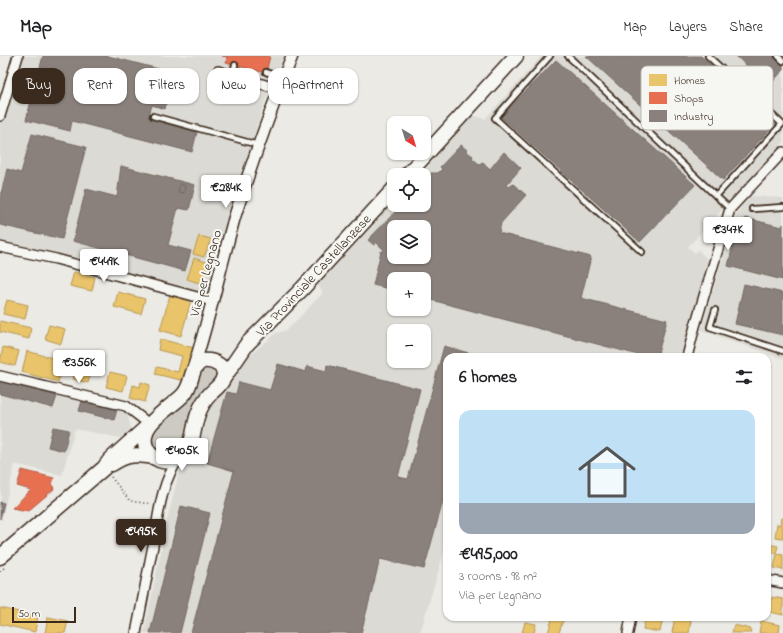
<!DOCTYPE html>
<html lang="en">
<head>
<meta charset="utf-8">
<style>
	:root { --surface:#fff; --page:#f6f6f6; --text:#202124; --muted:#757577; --line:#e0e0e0; --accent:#3b2a1e }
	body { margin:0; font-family:"Indie Flower",sans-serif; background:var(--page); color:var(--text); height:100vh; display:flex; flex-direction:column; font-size:15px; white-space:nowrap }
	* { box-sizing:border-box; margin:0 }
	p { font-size:13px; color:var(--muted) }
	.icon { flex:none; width:22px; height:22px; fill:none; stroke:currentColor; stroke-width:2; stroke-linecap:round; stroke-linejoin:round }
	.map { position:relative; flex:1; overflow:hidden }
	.sheet { position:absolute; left:443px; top:297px; width:328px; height:268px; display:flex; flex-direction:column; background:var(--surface); border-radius:12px; box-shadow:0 1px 3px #0004 }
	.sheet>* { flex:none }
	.hud { position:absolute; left:12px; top:12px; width:371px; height:36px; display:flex; gap:8px }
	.needle { width:26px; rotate:142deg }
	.controls { position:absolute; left:387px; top:60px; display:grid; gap:8px }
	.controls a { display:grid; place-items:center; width:44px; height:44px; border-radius:8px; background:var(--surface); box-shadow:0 1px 3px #0004; font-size:20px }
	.scale { position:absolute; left:12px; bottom:10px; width:64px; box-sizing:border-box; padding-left:4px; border:2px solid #3b2a1e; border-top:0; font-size:11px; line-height:14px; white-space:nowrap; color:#3b2a1e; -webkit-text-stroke:3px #f6f6f2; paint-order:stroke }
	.price { position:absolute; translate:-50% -34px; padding:0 9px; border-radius:4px; background:#fff; color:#222; font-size:13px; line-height:26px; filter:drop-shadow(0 1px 2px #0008) }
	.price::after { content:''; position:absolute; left:50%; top:24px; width:12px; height:9px; margin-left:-6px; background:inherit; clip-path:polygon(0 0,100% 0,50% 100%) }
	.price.current { background:var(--accent); color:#fff }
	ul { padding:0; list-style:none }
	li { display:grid; align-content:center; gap:8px; height:212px; padding:0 16px }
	li span { display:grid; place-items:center; height:124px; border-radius:12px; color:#555 }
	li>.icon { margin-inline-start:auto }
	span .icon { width:72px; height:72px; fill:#fffc; stroke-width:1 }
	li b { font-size:17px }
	h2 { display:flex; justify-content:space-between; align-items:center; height:48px; padding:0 16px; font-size:17px }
	.pill { padding:0 14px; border-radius:12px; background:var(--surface); box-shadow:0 1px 3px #0004; font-size:14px; line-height:36px }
	.pill.current { background:var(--accent); color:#fff }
	header { display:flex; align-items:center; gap:24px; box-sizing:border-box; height:56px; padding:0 20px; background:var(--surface); border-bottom:1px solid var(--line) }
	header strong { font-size:19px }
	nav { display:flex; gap:22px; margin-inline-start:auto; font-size:14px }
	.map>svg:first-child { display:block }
	.built { fill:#dcdad4; fill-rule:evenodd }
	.green { fill:#cdcac4; stroke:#847a71 }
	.homes { fill:#e9c46a; stroke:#b59653 }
	.shops { fill:#e76f51; stroke:#b35a42 }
	.industry { fill:#8a817c; stroke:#726760; fill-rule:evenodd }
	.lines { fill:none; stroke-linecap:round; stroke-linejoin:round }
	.service-casing { stroke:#3b2a1e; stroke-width:8 }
	.minor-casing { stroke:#3b2a1e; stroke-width:12 }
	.tertiary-casing { stroke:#3b2a1e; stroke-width:14 }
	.primary-casing { stroke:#3b2a1e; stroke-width:17 }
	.path { stroke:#3b2a1e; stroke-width:1.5; stroke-dasharray:1 3; stroke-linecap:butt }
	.service { stroke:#f6f6f2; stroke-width:4.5 }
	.minor { stroke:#f6f6f2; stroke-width:9 }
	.tertiary { stroke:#f6f6f2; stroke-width:11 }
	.primary { stroke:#f6f6f2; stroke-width:14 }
	.labels { text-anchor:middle; stroke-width:4; stroke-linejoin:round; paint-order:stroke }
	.street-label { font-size:14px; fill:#3b2a1e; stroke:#f6f6f2 }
	.key { fill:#f6f6f2; stroke:#beb9b2; stroke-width:1 }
	.key-label { font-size:11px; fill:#3b2a1e }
</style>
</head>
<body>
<header>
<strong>Map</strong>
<nav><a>Map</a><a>Layers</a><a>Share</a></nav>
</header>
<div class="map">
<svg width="783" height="577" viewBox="0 0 783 577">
	<rect width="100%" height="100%" fill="#ebeae5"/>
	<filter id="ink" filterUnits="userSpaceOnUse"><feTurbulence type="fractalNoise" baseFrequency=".025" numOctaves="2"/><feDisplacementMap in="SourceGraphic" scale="8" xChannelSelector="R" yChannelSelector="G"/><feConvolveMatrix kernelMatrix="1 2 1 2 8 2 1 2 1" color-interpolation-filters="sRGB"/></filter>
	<g filter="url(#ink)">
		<g class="built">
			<path d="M12,0H284L267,39L252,86L208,244L0,195V43Z"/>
			<path d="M542,0H783V87L688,191L695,197L698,194L711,207L696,245L681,301H447V486L420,577H144L169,456L179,416L198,397L210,345L231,316L276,277L287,274L322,238V235L318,229L394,145V149H424V119H417L472,59L485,63ZM394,171H424V201H394ZM394,223H424V253H394ZM394,275H424V305H394Z"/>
			<path d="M750,140L783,142V303L701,274L736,158Z"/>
			<path d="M0,322L127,357L131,373L121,382L75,373L62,419L15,408L1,466Z"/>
		</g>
		<path class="green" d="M203,311L214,312L219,318L182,393L171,400L154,397L149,377L197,321Z"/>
		<g class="homes">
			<path d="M199,180L211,183L204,201L193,198Z"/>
			<path d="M194,202L209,207L202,228L187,223Z"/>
			<path d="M74,216L95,221L92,235L70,230Z"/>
			<path d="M118,236L145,243L141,258L114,251Z"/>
			<path d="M170,239L191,245L181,280L160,274Z"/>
			<path d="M7,244L28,249L25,263L3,258Z"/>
			<path d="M0,265L31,272L29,283L0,276Z"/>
			<path d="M49,269L65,273L61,288L45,283Z"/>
			<path d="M160,283L194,292L185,325L155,318L157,311L178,316L182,300L158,294Z"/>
			<path d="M3,291L19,295L15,310L0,306Z"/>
			<path d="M27,295L63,305L58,326L22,316Z"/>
			<path d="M84,308L93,310L88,327L73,323L76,311L82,312Z"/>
			<path d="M110,316L127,320L123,335L106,331Z"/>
			<path d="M141,326L150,329L145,346L130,342L133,329L140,331Z"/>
			<path d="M781,462H783V482L775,481L777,468L780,469Z"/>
			<path d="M767,488L778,490L776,497L767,495Z"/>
			<path d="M777,498L783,499V514L774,512Z"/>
			<path d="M772,541L783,543V559L770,556Z"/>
			<path d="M0,552L38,560L35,576L0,568Z"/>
			<path d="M48,561L68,565L65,577H45Z"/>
			<path d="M551,561H564L559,577H548L552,563H550Z"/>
			<path d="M645,561H663L660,576L643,573Z"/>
			<path d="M675,561L691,564L689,577H672Z"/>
			<path d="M761,565L780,569L779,577H759Z"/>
			<path d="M525,566L536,568L534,577H522Z"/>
			<path d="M734,569L751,573L750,577H732Z"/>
		</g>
		<g class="shops">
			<path d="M222,0H270L266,17L226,7L227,1Z"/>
			<path d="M22,414L54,422L52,428L54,433L28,455L12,452L31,434L17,430Z"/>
		</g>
		<g class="industry">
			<path d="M43,0H108L194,22L187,48L167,42L165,53L152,49L148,63L197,76L192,96L72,65L70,75L26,64Z"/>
			<path d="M586,0H701L775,68L723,124Z"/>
			<path d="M736,0H773L783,9V14L769,30Z"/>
			<path d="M556,4L695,129L640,186L501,61Z"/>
			<path d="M32,78L86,91L62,183L0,169V142L7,113L21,117Z"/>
			<path d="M461,89L468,95L467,96L473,100L472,102L479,108L483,106L490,113L504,96L521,112L506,129L509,131L513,128L526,139L501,167L499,177L591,201L581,242L667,264L657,301H646L424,242V223H394V234L373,229L381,195L382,196L384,194L376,186L374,189L368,184L402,149H424V125L431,117H438L442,113L440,111ZM394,171H424V201H394Z"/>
			<path d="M121,110L195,129L189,154L178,152L168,189L191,195L185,215L73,185L86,133L117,141Z"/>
			<path d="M180,128L185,130L184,137L178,136Z"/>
			<path d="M745,162L782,171L783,168V224L728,210L734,185L740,188Z"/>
			<path d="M744,228L783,237V279L735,268Z"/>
			<path d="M444,290L483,301H447V431L424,513L380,503L361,577H191L234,415L207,407L227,336L236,338L239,326L270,334L278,308L306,316L307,310L326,315L327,309L420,333L398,421L408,423Z"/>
			<path d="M515,298L526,301H514Z"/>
			<path d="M0,325L57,340L53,352L0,338Z"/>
			<path d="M82,345L117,354L114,364L79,355Z"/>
			<path d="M53,371L69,374L64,395L48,391Z"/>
			<path d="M0,446L4,447L0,463Z"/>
			<path d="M181,450L210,457L180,577H150Z"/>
		</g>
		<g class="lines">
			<g class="service-casing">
				<g id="service">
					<path d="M550,0L495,62L642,196"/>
					<path d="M568,0L716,140L782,68L708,0"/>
					<path d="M778,0L783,5"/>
					<path d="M266,16L283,23"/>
					<path d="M232,19L235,9"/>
					<path d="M153,60L258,89"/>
					<path d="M716,140L730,153"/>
					<path d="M752,153L783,151"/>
					<path d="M715,254L710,271L783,295"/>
				</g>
			</g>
			<g class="minor-casing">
				<g id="minor">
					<path d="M218,15L279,33"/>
					<path d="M0,60L18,0"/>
					<path d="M0,191L56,203L212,245"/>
					<path d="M687,301L695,270L730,153L783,96"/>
					<path d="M0,320L126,350L144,364"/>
					<path d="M767,524L783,527"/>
					<path d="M136,577C142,548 147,519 153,490C158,462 161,425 179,403"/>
					<path d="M628,577L631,561"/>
				</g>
			</g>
			<g class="tertiary-casing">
				<path id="tertiary" d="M193,313C209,264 220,213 234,163C251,108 271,54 292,0"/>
			</g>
			<g class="primary-casing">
				<g id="primary">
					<path d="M407,119L516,0"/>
					<path d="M203,305C213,304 228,310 223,323C221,329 215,333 211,337C205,343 201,350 198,358C193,371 194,391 182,400C175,405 166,407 159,404C153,401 148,397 146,391C137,367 172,352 184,338C194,326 189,311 203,305Z"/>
					<path d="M223,323L247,288L302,233L394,133"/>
					<path d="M112,408C127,398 136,398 154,401"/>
					<path d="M0,501L104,412L110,404L149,369"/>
				</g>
			</g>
			<g class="path">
				<path d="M111,421L130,445L151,448"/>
				<path d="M0,515L4,512"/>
			</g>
			<use href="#service" class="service"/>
			<use href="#minor" class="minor"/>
			<use href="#tertiary" class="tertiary"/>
			<use href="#primary" class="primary"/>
		</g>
	</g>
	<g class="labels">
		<g class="street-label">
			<text transform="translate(205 217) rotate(-75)" y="5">Via per Legnano</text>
			<text transform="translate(313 219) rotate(-47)" y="5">Via Provinciale Castellanzese</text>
		</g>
	</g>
	<rect x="641" y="10" width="132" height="64" rx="6" class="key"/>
	<rect x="649" y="18" width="18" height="12" fill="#e9c46a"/>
	<rect x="649" y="36" width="18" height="12" fill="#e76f51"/>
	<rect x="649" y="54" width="18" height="12" fill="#8a817c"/>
	<g class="key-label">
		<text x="674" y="28">Homes</text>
		<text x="674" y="46">Shops</text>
		<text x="674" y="64">Industry</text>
	</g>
</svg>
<div class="controls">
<a><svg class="needle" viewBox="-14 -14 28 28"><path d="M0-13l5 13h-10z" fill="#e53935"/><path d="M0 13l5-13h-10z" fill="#757577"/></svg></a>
<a><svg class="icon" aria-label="locate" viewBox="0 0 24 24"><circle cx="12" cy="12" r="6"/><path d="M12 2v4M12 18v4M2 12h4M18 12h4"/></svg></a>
<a><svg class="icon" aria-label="layers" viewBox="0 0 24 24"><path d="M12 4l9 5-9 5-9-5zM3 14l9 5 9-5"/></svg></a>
<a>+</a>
<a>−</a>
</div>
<div class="scale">50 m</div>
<b class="price" style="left:226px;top:153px">€284K</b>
<b class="price" style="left:728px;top:195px">€347K</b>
<b class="price" style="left:104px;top:227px">€449K</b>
<b class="price" style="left:79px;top:328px">€356K</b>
<b class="price" style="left:182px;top:416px">€405K</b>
<b class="price current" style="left:141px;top:497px">€495K</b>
<div class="hud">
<a class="pill current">Buy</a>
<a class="pill">Rent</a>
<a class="pill">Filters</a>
<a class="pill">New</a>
<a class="pill">Apartment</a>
</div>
<section class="sheet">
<h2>6 homes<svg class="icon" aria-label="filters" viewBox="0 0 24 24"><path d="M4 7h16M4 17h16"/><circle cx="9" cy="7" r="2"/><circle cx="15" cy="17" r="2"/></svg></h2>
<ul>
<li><span style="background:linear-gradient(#bfe0f5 75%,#9aa5b1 0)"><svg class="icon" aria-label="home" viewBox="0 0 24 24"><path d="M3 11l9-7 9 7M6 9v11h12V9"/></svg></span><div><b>€495,000</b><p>3 rooms · 98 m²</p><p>Via per Legnano</p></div></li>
</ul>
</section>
</div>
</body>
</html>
